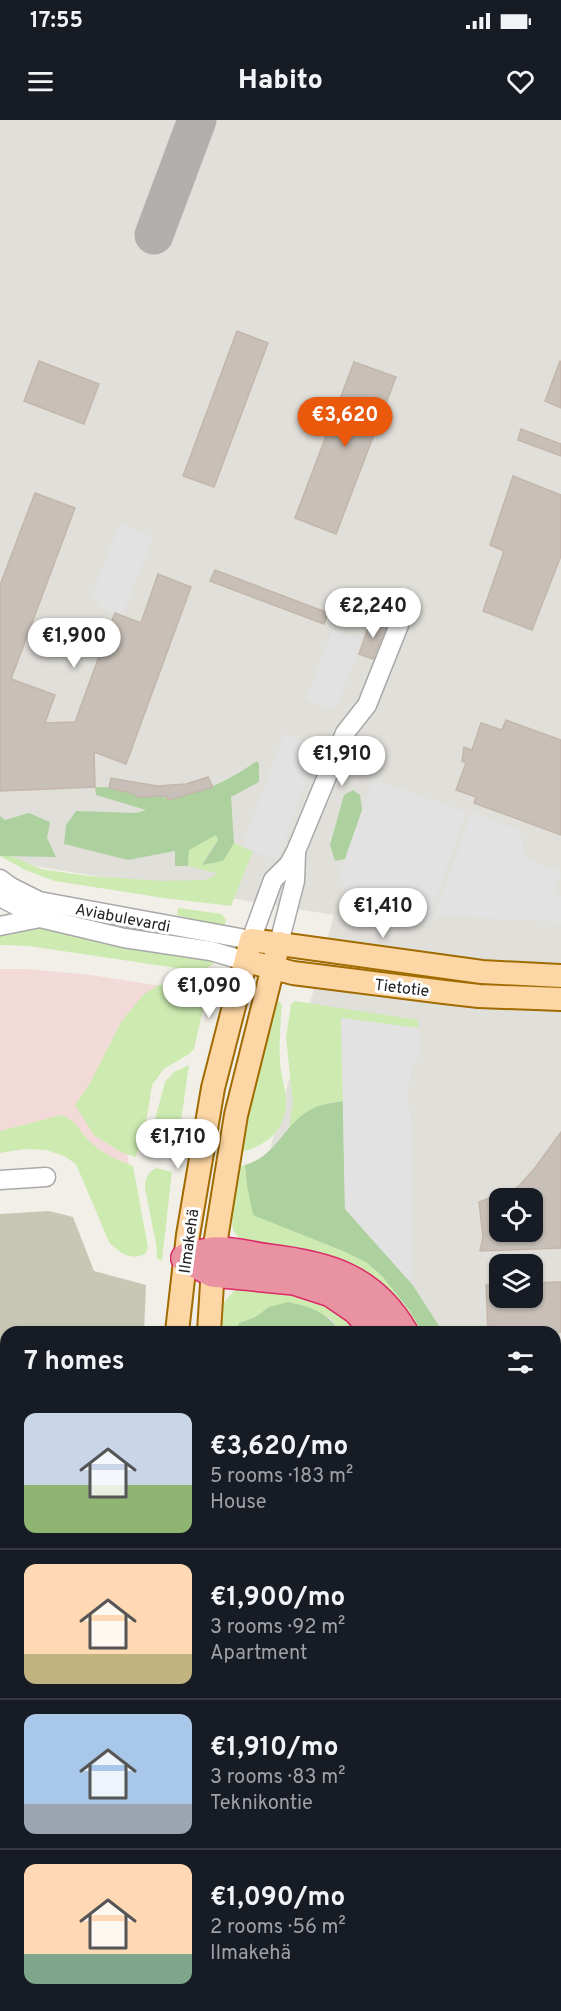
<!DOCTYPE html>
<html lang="en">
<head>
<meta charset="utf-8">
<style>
	:root { --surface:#171b24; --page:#20242c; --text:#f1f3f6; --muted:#9ea1a6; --line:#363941; --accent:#ea580c }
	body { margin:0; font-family:Overpass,sans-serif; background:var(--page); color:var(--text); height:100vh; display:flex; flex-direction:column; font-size:22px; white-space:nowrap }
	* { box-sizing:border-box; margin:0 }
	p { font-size:20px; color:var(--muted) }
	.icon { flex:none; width:33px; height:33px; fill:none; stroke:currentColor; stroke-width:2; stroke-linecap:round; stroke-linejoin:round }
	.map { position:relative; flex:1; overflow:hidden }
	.panel { position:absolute; left:0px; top:1206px; width:561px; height:686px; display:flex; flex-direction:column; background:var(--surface); border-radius:18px 18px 0 0; box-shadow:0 2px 4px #0004 }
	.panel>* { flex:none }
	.controls { position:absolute; left:489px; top:1068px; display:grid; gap:12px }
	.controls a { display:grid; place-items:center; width:54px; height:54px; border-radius:12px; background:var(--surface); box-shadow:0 2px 4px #0004; font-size:30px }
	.price { position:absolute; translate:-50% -51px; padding:0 14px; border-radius:21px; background:#fff; color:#222; font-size:20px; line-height:39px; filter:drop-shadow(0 2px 3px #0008) }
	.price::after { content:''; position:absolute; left:50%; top:36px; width:18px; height:14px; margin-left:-9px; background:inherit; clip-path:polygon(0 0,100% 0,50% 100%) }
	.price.on { background:var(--accent); color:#fff }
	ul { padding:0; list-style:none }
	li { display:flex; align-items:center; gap:18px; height:150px; padding:0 24px }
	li+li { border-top:2px solid var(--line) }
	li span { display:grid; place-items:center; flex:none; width:168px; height:120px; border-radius:12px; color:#555 }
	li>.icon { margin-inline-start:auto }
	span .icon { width:72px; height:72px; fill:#fffc; stroke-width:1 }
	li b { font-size:26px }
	h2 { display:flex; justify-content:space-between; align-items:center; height:72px; padding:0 24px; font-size:26px }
	.status { display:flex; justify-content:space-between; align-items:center; height:42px; padding:0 30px; background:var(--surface); direction:ltr }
	.status svg { height:16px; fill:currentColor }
	header { display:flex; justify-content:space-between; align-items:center; height:78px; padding:0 24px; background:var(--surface); font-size:27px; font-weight:800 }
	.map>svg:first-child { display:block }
	.commercial { fill:#f2dad9 }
	.airport { fill:#e1dfda; fill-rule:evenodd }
	.construction { fill:#c7c7b4 }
	.grass { fill:#cdebb0 }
	.forest { fill:#add19e }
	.parking { fill:#e2e2e2 }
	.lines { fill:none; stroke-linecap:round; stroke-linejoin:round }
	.taxiway { stroke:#b1b0ac; stroke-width:39 }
	.building { fill:#c7bfb8; stroke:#c4b6ab; stroke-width:1.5 }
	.minor-casing { stroke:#a9a9a9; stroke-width:21 }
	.major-casing { stroke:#a06b00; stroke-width:26 }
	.highway-casing { stroke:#dc2a67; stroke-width:30 }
	.minor { stroke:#fff; stroke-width:18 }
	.major { stroke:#fcd6a4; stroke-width:22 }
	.highway { stroke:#e892a2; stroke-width:27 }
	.labels { text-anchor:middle; stroke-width:6; stroke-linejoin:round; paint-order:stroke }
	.street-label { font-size:16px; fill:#222; stroke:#fff }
</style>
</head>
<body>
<div class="status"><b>17:55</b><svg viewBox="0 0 49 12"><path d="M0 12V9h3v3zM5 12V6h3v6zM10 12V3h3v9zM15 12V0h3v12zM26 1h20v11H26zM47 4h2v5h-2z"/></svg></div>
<header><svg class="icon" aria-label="menu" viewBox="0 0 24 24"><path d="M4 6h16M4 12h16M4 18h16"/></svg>Habito<svg class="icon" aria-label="heart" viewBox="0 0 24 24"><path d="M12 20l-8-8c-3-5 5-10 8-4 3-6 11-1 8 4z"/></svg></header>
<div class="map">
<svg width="561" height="1891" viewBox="0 0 561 1891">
	<rect width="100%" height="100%" fill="#f2efe9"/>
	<g class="commercial">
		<path d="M0,849H27L91,855L185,870L126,1027L143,1129L71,1029L0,1028Z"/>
		<path d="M0,1506H6V1798L0,1799Z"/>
	</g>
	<path class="airport" d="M0,0H561V1891H378L377,1886H555V1212H277L259,1070L334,795L22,744L0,725ZM500,1078H532V1112H500ZM500,1144H532V1178H500Z"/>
	<path class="construction" d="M49,1091L73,1097L94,1151L146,1165L144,1212H6V1368L0,1369V1094Z"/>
	<g class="grass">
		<path d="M216,714L218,719L202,744L223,741L234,723L253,731L231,786L164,778L55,761L25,750L0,736H11L41,749L88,756L163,761L205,760L216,755V753L188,746L189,730Z"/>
		<path d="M178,788L222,794L226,800L224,807L177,795Z"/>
		<path d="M38,805L212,839L214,843L206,849H183L29,826L0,825V812Z"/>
		<path d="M196,864L205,868L206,876L194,929L189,934L164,949L152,965L147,997L136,1037L121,1032L94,1015L75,985L89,965L121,902L143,875L158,865Z"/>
		<path d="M276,880L280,882L282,886C280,905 279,924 280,943C281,955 285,968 286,980C287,1009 267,1026 241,1032L255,958Z"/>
		<path d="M295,881L418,900V908L341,898L343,981L324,984L289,1008L293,984L286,918L291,884Z"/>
		<path d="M189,945L176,1036H152L148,1026L165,962L174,952Z"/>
		<path d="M61,995C76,1000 78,1009 88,1020C98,1031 119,1041 133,1046L148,1127L146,1133C132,1142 119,1133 109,1122L76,1044L64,1036L46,1030L24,1029L0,1033V1011Z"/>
		<path d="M245,1045L247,1066L285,1108L343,1131L366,1142L382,1156L410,1191L422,1212H414L238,1117L233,1110L232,1101L239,1047Z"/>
		<path d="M156,1048L172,1052L162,1140L157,1139L156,1124L145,1068C145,1059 147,1053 156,1048Z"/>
		<path d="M286,1168L326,1178L364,1212H341L330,1197L269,1187L255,1197L239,1203L235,1212H218L224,1182L236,1169Z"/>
	</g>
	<g class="forest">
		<path d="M257,641L259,644V662L231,677L234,723L223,741L202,745L218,720L216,715L189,730L188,746H175V731L128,740L64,724L66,705L76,691L136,693L146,690L96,675L95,667C105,668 117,666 127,669C133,670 139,674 145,675C185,684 225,663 257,641Z"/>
		<path d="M353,670L360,675L362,690L345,739L335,741L330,725L344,675Z"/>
		<path d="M29,693L50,702L47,718L56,737L0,736V696L5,700Z"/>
		<path d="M343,981L345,1089L412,1164L443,1212H422L410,1191L382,1156L366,1142L343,1131L253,1095L247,1066L245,1045C277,1036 284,1004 310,990C320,984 332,983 343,981Z"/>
		<path d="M288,1182C313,1187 325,1192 341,1212H235L239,1203L255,1197L269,1187Z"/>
		<rect x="555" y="1234" width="6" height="98"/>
		<path d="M561,1491V1891H437L434,1886H555V1493Z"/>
		<path d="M6,1835V1886H98L101,1891H0V1836Z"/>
	</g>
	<g class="parking">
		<path d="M120,404L153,417L122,496L100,487L93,473Z"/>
		<path d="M333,509L362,520L335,590L306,579Z"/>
		<path d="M284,614L319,627L277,740L242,727Z"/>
		<path d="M373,659L466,692L427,805L357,784L339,757Z"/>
		<path d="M472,693L520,710L525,739L561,752L553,774L561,777V802L434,795Z"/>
		<path d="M341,898L418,908L421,934L412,949L408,970L409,989L413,1007L412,1164L345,1089Z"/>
		<path d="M0,1663H6V1773L0,1774Z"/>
	</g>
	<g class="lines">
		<path class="taxiway" d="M154,115L197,0"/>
	</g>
	<g class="building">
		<path d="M237,211L268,223L214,367L183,356Z"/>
		<path d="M39,241L99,264L84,304L24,281Z"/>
		<path d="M560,241L561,242V288L545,281Z"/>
		<path d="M354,242L396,257L336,414L295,398Z"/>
		<path d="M521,309L561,324V336L518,320Z"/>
		<path d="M513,356L561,375V436L532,510L483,491L504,431L490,425Z"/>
		<path d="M35,373L75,388L11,559L55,575L45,603L75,602L115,493L141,503L158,454L191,467L126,644L94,632L95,667L0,671V465Z"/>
		<path d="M215,450L328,493L324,504L210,461Z"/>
		<path d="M371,499L387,505L373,539L359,534Z"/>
		<path d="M506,600L561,620V715L474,683L476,677L456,670L466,643L462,641L464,627L472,630L481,603L502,610Z"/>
		<path d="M208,657L213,667L168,680L167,676L136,677V674L109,668L111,658L157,666L186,664Z"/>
		<path d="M561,1012V1128L480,1131L483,1117L479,1082L500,1074V1112H532V1078H500L519,1066L535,1048Z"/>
		<path d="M561,1162V1212H488L486,1165L500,1164V1178H532V1163Z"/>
	</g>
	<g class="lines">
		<g class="minor-casing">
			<g id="minor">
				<path d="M0,759L11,767L39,781L251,820L273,760L289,744L296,731L345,613L367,585L399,505"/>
				<path d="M0,777L40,798"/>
				<path d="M0,806L40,798L124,818L211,831L245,841"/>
				<path d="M279,823L295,761L296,733"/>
				<path d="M0,1060L46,1057"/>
				<path d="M0,1820L6,1819"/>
				<path d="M115,1886L118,1891"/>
				<path d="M134,1886L137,1891"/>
			</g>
		</g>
		<g class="major-casing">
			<g id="major">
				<path d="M258,844L293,853L444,872L479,876L561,879"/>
				<path d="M177,1212L188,1115L213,968L251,820L482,852L561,856"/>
				<path d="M209,1212L214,1131L236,995L279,823"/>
				<path d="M264,1886L266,1891"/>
				<path d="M293,1886L295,1891"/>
			</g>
		</g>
		<g class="highway-casing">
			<g id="highway">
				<path d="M185,1138C194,1136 203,1133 212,1131C228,1129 252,1136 268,1138C327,1145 372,1157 404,1212"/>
				<path d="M185,1138L212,1153L294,1161L331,1173L356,1190L375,1212"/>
				<path d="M555,1365L561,1367"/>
				<path d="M555,1391H561"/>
				<path d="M0,1414H6"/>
				<path d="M0,1450H6"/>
				<path d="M555,1451H561"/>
				<path d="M555,1473L561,1472"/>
			</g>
		</g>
		<use href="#minor" class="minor"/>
		<use href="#major" class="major"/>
		<use href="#highway" class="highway"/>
	</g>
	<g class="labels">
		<g class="street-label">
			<text transform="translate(123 797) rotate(11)" y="6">Aviabulevardi</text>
			<text transform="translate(402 867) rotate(7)" y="6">Tietotie</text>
			<text transform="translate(188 1121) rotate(-82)" y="6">Ilmakehä</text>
		</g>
	</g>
</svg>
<div class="controls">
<a><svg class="icon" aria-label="locate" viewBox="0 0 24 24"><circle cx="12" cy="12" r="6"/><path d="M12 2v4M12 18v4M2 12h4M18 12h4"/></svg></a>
<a><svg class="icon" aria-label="layers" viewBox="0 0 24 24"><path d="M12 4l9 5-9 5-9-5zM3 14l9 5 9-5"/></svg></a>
</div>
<b class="price on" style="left:345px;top:328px">€3,620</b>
<b class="price" style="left:373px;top:519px">€2,240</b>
<b class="price" style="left:74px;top:549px">€1,900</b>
<b class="price" style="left:342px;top:667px">€1,910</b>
<b class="price" style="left:383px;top:819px">€1,410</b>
<b class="price" style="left:209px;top:899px">€1,090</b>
<b class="price" style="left:178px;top:1050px">€1,710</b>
<section class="panel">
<h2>7 homes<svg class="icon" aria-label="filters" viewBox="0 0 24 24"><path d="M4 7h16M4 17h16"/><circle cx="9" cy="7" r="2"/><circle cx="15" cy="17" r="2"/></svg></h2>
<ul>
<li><span style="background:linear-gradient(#c9d6e8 60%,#8fb573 0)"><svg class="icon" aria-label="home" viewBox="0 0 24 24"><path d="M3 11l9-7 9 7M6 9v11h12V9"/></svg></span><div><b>€3,620/mo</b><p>5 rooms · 183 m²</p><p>House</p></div></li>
<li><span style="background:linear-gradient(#ffd9b3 75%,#c2b280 0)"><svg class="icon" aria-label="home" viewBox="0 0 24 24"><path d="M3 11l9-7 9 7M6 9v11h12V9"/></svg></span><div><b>€1,900/mo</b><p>3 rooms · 92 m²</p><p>Apartment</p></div></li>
<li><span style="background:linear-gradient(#a9c7e8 75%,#9aa5b1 0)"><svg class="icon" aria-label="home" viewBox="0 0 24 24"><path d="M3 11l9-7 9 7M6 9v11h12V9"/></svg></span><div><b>€1,910/mo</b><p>3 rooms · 83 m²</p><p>Teknikontie</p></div></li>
<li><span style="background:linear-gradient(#ffd9b3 75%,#7fa58c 0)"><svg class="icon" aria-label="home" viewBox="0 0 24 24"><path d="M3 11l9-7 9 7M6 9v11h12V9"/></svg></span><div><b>€1,090/mo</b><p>2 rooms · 56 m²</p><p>Ilmakehä</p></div></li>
</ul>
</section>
</div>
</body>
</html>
